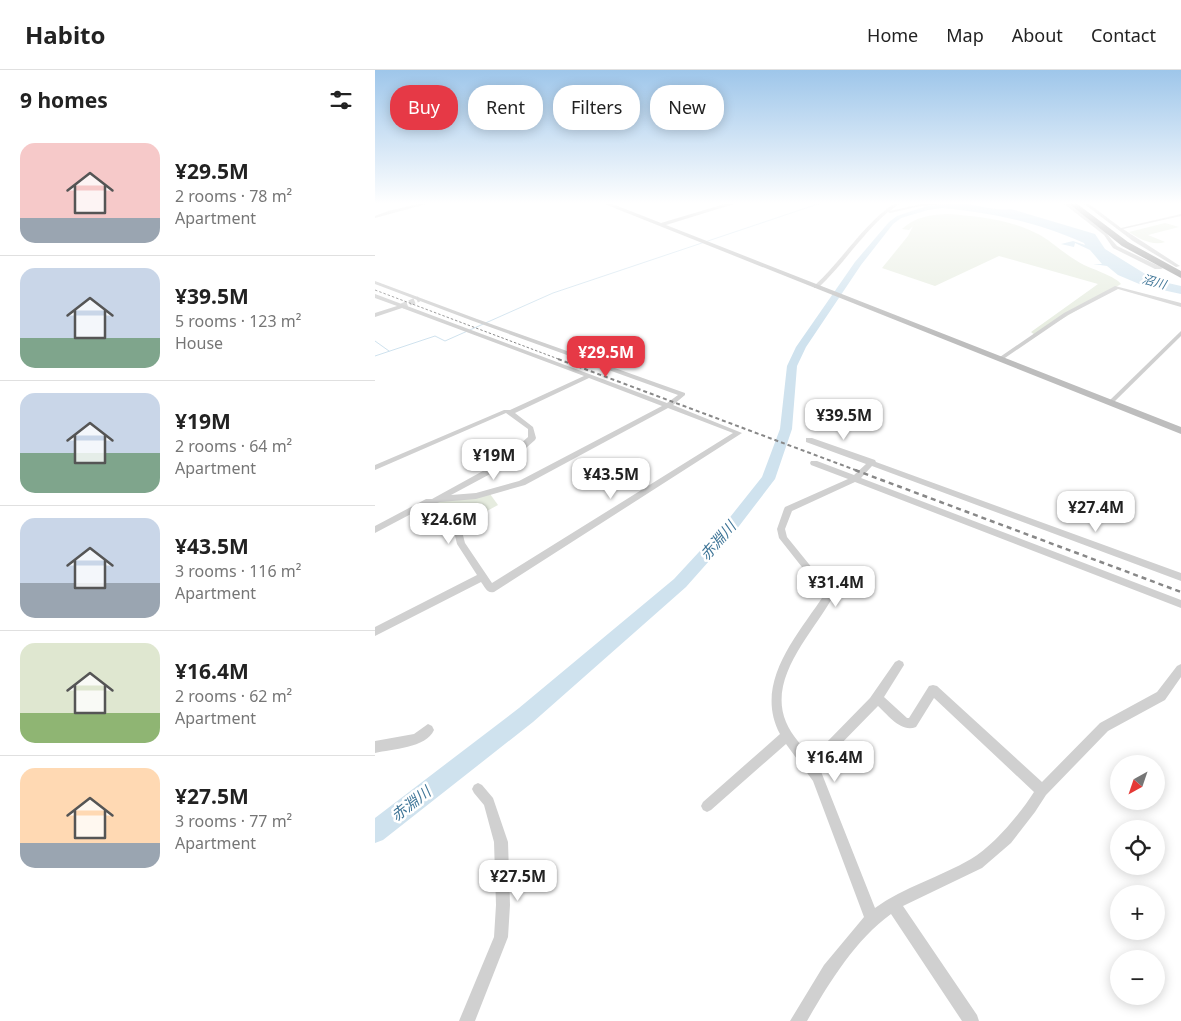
<!DOCTYPE html>
<html lang="en">
<head>
<meta charset="utf-8">
<style>
	:root { --surface:#fff; --page:#f6f6f6; --text:#222; --muted:#767676; --line:#e0e0e0; --accent:#e63946 }
	body { margin:0; font-family:"Noto Sans","Noto Sans JP",sans-serif; background:var(--page); color:var(--text); height:100vh; display:flex; flex-direction:column; font-size:19px; white-space:nowrap }
	* { box-sizing:border-box; margin:0 }
	p { font-size:16px; color:var(--muted) }
	.icon { flex:none; width:28px; height:28px; fill:none; stroke:currentColor; stroke-width:2; stroke-linecap:round; stroke-linejoin:round }
	.map { position:relative; flex:1; overflow:hidden }
	.drawer { display:flex; flex-direction:column; background:var(--surface); width:375px }
	.drawer>* { flex:none }
	.top-card { position:absolute; left:15px; top:15px; width:475px; height:45px; display:flex; gap:10px }
	.needle { width:32px; rotate:220deg }
	.fabs { position:absolute; left:735px; top:685px; display:grid; gap:10px }
	.fabs a { display:grid; place-items:center; width:55px; height:55px; border-radius:50%; background:var(--surface); box-shadow:0 2px 12px #0003; font-size:25px }
	.price { position:absolute; translate:-50% -42px; padding:0 11px; border-radius:10px; background:#fff; color:#222; font-size:16px; line-height:32px; filter:drop-shadow(0 1px 2px #0008) }
	.price::after { content:''; position:absolute; left:50%; top:30px; width:15px; height:11px; margin-left:-8px; background:inherit; clip-path:polygon(0 0,100% 0,50% 100%) }
	.price.selected { background:var(--accent); color:#fff }
	ul { padding:0; list-style:none }
	li { display:flex; align-items:center; gap:15px; height:125px; padding:0 20px }
	li+li { border-top:1px solid var(--line) }
	li span { display:grid; place-items:center; flex:none; width:140px; height:100px; border-radius:15px; color:#555 }
	li>.icon { margin-inline-start:auto }
	span .icon { width:60px; height:60px; fill:#fffc; stroke-width:1 }
	li b { font-size:21px }
	h2 { display:flex; justify-content:space-between; align-items:center; height:60px; padding:0 20px; font-size:21px }
	.pill { padding:0 18px; border-radius:20px; background:var(--surface); box-shadow:0 2px 12px #0003; font-size:18px; line-height:45px }
	.pill.selected { background:var(--accent); color:#fff }
	header { display:flex; align-items:center; gap:30px; box-sizing:border-box; height:70px; padding:0 25px; background:var(--surface); border-bottom:1px solid var(--line) }
	header strong { font-size:24px }
	nav { display:flex; gap:28px; margin-inline-start:auto; font-size:18px }
	main { display:flex; flex:1; min-height:0 }
	.map>svg:first-child { display:block }
	.green { fill:#e6ecdf }
	.water { fill:#cfe2ee }
	.lines { fill:none; stroke-linecap:round; stroke-linejoin:round }
	.stream { stroke:#cfe2ee; stroke-width:1 }
	.river { fill:#cfe2ee; fill-rule:evenodd }
	.street-tunnel { stroke:#d6d6d6; stroke-width:5.5; stroke-dasharray:5.5 2.5; stroke-linecap:butt }
	.street { fill:#d0d0d0; fill-rule:evenodd }
	.secondary { fill:#bdbdbd; fill-rule:evenodd }
	.highway { fill:#9a9a9a; fill-rule:evenodd }
	.rail-far2 { stroke:#888; stroke-width:1; stroke-dasharray:2.5 2; stroke-linecap:butt }
	.rail-far1 { stroke:#888; stroke-width:2; stroke-dasharray:4 3; stroke-linecap:butt }
	.rail { stroke:#888; stroke-width:2.5; stroke-dasharray:5 4; stroke-linecap:butt }
	.labels { text-anchor:middle; stroke-width:5; stroke-linejoin:round; paint-order:stroke }
	.far-water-label { font-size:12px; font-style:italic; fill:#3f7597; stroke:#fff }
	.water-label { font-size:15px; font-style:italic; fill:#3f7597; stroke:#fff }
</style>
</head>
<body>
<header>
<strong>Habito</strong>
<nav><a>Home</a><a>Map</a><a>About</a><a>Contact</a></nav>
</header>
<main>
<section class="drawer">
<h2>9 homes<svg class="icon" aria-label="filters" viewBox="0 0 24 24"><path d="M4 7h16M4 17h16"/><circle cx="9" cy="7" r="2"/><circle cx="15" cy="17" r="2"/></svg></h2>
<ul>
<li><span style="background:linear-gradient(#f6c9c9 75%,#9aa5b1 0)"><svg class="icon" aria-label="home" viewBox="0 0 24 24"><path d="M3 11l9-7 9 7M6 9v11h12V9"/></svg></span><div><b>¥29.5M</b><p>2 rooms · 78 m²</p><p>Apartment</p></div></li>
<li><span style="background:linear-gradient(#c9d6e8 70%,#7fa58c 0)"><svg class="icon" aria-label="home" viewBox="0 0 24 24"><path d="M3 11l9-7 9 7M6 9v11h12V9"/></svg></span><div><b>¥39.5M</b><p>5 rooms · 123 m²</p><p>House</p></div></li>
<li><span style="background:linear-gradient(#c9d6e8 60%,#7fa58c 0)"><svg class="icon" aria-label="home" viewBox="0 0 24 24"><path d="M3 11l9-7 9 7M6 9v11h12V9"/></svg></span><div><b>¥19M</b><p>2 rooms · 64 m²</p><p>Apartment</p></div></li>
<li><span style="background:linear-gradient(#c9d6e8 65%,#9aa5b1 0)"><svg class="icon" aria-label="home" viewBox="0 0 24 24"><path d="M3 11l9-7 9 7M6 9v11h12V9"/></svg></span><div><b>¥43.5M</b><p>3 rooms · 116 m²</p><p>Apartment</p></div></li>
<li><span style="background:linear-gradient(#dfe7d0 70%,#8fb573 0)"><svg class="icon" aria-label="home" viewBox="0 0 24 24"><path d="M3 11l9-7 9 7M6 9v11h12V9"/></svg></span><div><b>¥16.4M</b><p>2 rooms · 62 m²</p><p>Apartment</p></div></li>
<li><span style="background:linear-gradient(#ffd9b3 75%,#9aa5b1 0)"><svg class="icon" aria-label="home" viewBox="0 0 24 24"><path d="M3 11l9-7 9 7M6 9v11h12V9"/></svg></span><div><b>¥27.5M</b><p>3 rooms · 77 m²</p><p>Apartment</p></div></li>
</ul>
</section>
<div class="map">
<svg width="806" height="951" viewBox="0 0 806 951">
	<rect width="100%" height="100%" fill="#fff"/>
	<g class="green">
		<path d="M572,144C602,146 638,150 665,165C680,174 693,187 709,195C718,199 741,207 746,214L660,265L656,262L723,214L624,186L560,216L507,198L533,166L538,156L534,160L527,159C540,147 554,145 572,144Z"/>
		<path d="M790,153L804,157L773,165L790,172C778,176 764,169 754,162Z"/>
		<path d="M115,424L123,435L86,455L56,433Z"/>
	</g>
	<path class="water" d="M581,133C599,133 618,142 636,139L720,164L730,179L780,210L806,216V224L769,216L743,205L732,196L718,194H727L715,180L700,173L699,177L686,174L698,171L710,175L709,173C661,152 619,143 567,138L585,135Z"/>
	<g class="lines">
		<g class="stream">
			<path d="M0,271L14,281"/>
			<path d="M0,286L60,266L70,271L178,223L446,133"/>
		</g>
		<path class="river" d="M582,133L596,134L553,140L526,148L518,154L486,195L431,277L422,296L417,359L400,409L358,464L311,517L158,652L8,770L0,773V748L144,638L299,509L348,456L387,407L405,359L412,296L421,277L480,192L514,152L522,146L552,136Z"/>
		<path class="street-tunnel" d="M27,236L44,229"/>
		<g class="street">
			<path d="M48,133H55L0,148V146L13,141Z"/>
			<path d="M520,133H525L515,141L546,134H576L546,136L515,143L513,142C486,165 468,195 443,218H439V216C468,190 487,155 520,133Z"/>
			<path d="M688,133H693L731,163L742,176L788,198L786,199H780L738,178L729,165Z"/>
			<path d="M708,133H713L746,158L806,144V146L748,159L805,196L801,197L758,171Z"/>
			<path d="M0,211L102,249L310,323V325L298,335L367,363L119,522C112,524 110,517 106,512L0,566V557L102,505L82,474L77,453L53,435L0,463V456L51,429H57L126,391L153,367V359L131,343L0,400V395L129,340H135L209,306L27,238L0,247V243L22,236L0,228V224L292,333L303,325L98,251L0,214ZM214,308L287,336L144,411L101,423L76,425L132,395L160,370L161,368L158,357L140,343ZM293,338L358,363L117,513L90,473L84,450L62,433L65,432L101,429L150,415Z"/>
			<path d="M740,216L806,233V237L743,219L693,245L627,290L622,289L689,243Z"/>
			<path d="M806,261V266L737,334H733V332Z"/>
			<path d="M431,368H437L500,390L501,392L806,503V511L497,396L486,408L806,530V538L480,412L417,441L410,459L412,467L459,525C439,562 392,607 411,652C416,665 429,678 438,689L449,675L495,628L520,592L524,590L528,592L529,595L509,627L532,648H534L554,616L558,615L562,616L667,712L725,653L782,622L802,596L806,594V607L790,630L733,661L671,725L660,742L636,773L607,798L528,836L602,945L604,951H587L516,844C480,870 454,913 432,951H415L449,895L489,847L438,711L411,674L336,740L332,742L328,740L326,736L328,732L405,664C378,613 422,566 449,525L404,468L402,459L409,439L410,437L473,409L436,395L435,393L436,391H442L479,405L491,394L431,372ZM559,628L659,722C645,744 618,776 596,789C565,807 529,817 500,838L445,699L457,683L503,636C513,645 526,663 541,657Z"/>
			<path d="M53,654L57,656L59,660C51,678 17,679 0,683V671L39,664Z"/>
			<path d="M103,713L107,715L118,728L133,772L135,835L133,867L100,951H84L119,867L121,835L119,772L109,735L99,723L97,719L99,715Z"/>
		</g>
		<path class="secondary" d="M227,133H235L286,153L353,133H362L291,155L806,357V364Z"/>
		<path class="highway" d="M693,133H701L753,172L806,201V208L747,176Z"/>
		<path class="rail-far2" d="M0,220L186,290"/>
		<path class="rail-far1" d="M183,289L483,401"/>
		<path class="rail" d="M480,400L806,522"/>
	</g>
	<linearGradient id="sky" x2="0" y2="1"><stop stop-color="#9ec6ea"/><stop offset="0.5" stop-color="#fff"/><stop offset="1" stop-color="#fff" stop-opacity="0"/></linearGradient>
	<rect width="806" height="266" fill="url(#sky)"/>
	<g class="labels">
		<g class="far-water-label">
			<text transform="translate(779 212) rotate(16)" y="4">沼川</text>
		</g>
		<g class="water-label">
			<text transform="translate(343 471) rotate(-49)" y="5">赤淵川</text>
			<text transform="translate(36 734) rotate(-38)" y="5">赤淵川</text>
		</g>
	</g>
</svg>
<div class="fabs">
<a><svg class="needle" viewBox="-14 -14 28 28"><path d="M0-13l5 13h-10z" fill="#e53935"/><path d="M0 13l5-13h-10z" fill="#767676"/></svg></a>
<a><svg class="icon" aria-label="locate" viewBox="0 0 24 24"><circle cx="12" cy="12" r="6"/><path d="M12 2v4M12 18v4M2 12h4M18 12h4"/></svg></a>
<a>+</a>
<a>−</a>
</div>
<b class="price selected" style="left:231px;top:308px">¥29.5M</b>
<b class="price" style="left:469px;top:371px">¥39.5M</b>
<b class="price" style="left:119px;top:411px">¥19M</b>
<b class="price" style="left:236px;top:430px">¥43.5M</b>
<b class="price" style="left:721px;top:463px">¥27.4M</b>
<b class="price" style="left:74px;top:475px">¥24.6M</b>
<b class="price" style="left:461px;top:538px">¥31.4M</b>
<b class="price" style="left:460px;top:713px">¥16.4M</b>
<b class="price" style="left:143px;top:832px">¥27.5M</b>
<div class="top-card">
<a class="pill selected">Buy</a>
<a class="pill">Rent</a>
<a class="pill">Filters</a>
<a class="pill">New</a>
</div>
</div>
</main>
</body>
</html>
